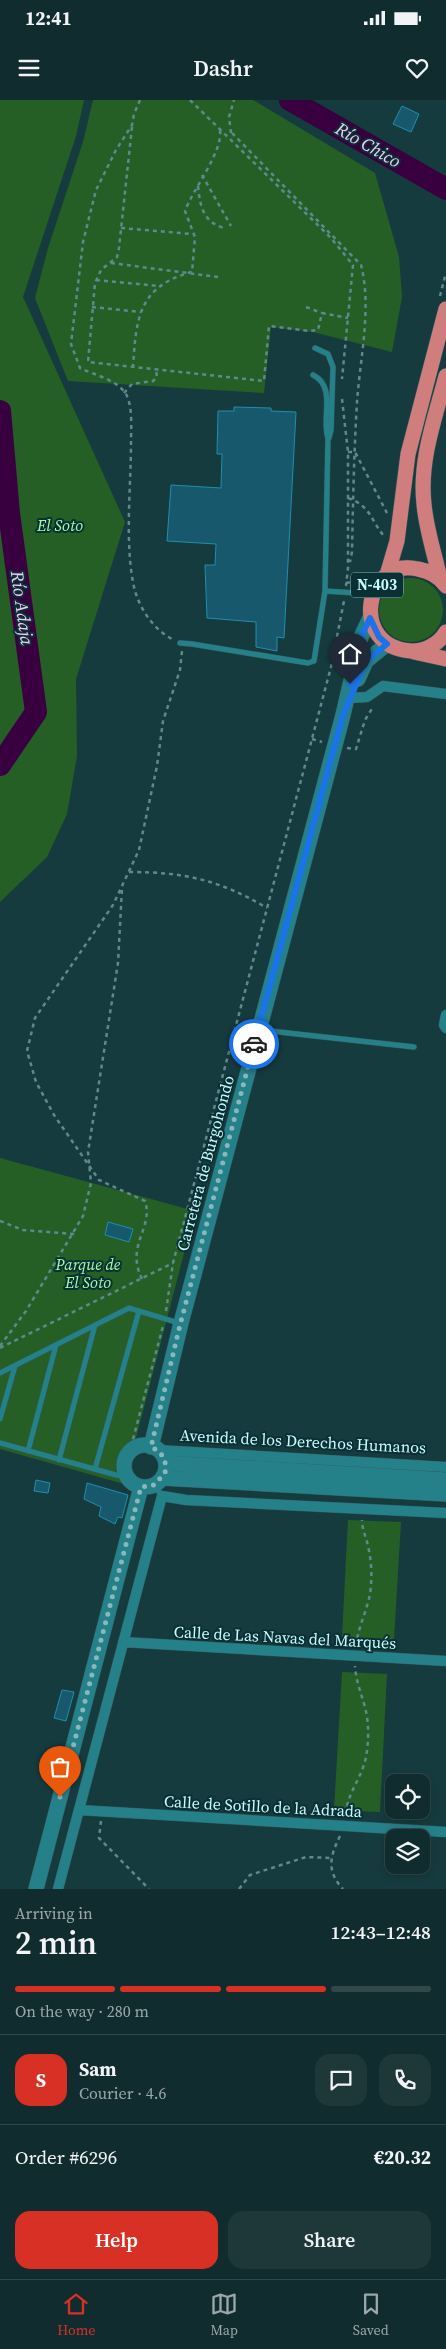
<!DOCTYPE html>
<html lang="en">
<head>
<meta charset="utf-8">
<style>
	:root { --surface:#102c2e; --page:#1e383a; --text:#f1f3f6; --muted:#9ca7aa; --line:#30484a; --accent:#d93025 }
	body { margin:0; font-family:"Source Serif 4",serif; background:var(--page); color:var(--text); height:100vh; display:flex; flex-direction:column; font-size:19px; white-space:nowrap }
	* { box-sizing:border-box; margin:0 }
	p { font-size:16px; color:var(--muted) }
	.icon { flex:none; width:28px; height:28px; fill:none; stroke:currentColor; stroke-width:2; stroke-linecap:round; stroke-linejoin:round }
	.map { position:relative; height:1789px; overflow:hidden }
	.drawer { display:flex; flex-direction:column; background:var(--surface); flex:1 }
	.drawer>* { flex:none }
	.fabs { position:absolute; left:385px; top:1674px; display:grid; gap:10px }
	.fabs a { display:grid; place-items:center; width:45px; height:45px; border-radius:10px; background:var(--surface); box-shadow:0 2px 8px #0003,0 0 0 1px var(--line); font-size:25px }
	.pin { position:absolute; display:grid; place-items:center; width:42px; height:42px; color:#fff; margin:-51px -21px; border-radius:50% 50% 50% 0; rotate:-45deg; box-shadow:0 0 5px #0007 }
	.pin .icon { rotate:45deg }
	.courier { position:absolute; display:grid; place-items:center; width:50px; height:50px; margin:-25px; border:4px solid #1a73e8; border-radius:50%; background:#fff; color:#222; box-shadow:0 1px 6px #0007 }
	.head em { font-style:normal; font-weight:600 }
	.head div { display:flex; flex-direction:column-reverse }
	.head { display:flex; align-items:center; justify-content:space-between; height:85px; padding:0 15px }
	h1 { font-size:32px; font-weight:600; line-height:38px }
	.bar { display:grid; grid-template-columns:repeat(4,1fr); gap:8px 5px; align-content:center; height:60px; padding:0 15px }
	.bar i { height:6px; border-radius:4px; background:var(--line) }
	.bar .active { background:var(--accent) }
	.bar p { grid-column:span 4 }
	.line { display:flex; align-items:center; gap:12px; padding:0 15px; border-top:1px solid var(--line) }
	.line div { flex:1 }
	.round { display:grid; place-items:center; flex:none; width:52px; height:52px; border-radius:15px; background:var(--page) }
	.action { display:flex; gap:10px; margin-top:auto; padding:10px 15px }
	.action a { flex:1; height:58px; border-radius:15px; background:var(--accent); color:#fff; font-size:20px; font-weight:600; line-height:58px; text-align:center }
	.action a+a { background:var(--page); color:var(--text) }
	.status { display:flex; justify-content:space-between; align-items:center; height:35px; padding:0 25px; background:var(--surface); direction:ltr }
	.status svg { height:14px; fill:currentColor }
	header { display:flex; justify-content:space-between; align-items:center; height:65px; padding:0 15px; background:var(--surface); font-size:22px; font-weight:600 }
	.tabs { display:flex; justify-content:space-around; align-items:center; height:70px; border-top:1px solid var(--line); background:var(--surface); font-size:14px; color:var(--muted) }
	.tabs a { display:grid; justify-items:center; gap:2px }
	.tabs .active { color:var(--accent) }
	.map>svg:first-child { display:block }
</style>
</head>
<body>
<div class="status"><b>12:41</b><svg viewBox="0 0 49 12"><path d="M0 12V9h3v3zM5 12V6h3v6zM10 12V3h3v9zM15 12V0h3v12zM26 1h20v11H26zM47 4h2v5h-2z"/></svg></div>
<header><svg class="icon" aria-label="menu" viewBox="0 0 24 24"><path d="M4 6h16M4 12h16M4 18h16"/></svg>Dashr<svg class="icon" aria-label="heart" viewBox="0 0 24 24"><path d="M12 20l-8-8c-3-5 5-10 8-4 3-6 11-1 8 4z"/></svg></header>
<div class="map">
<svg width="446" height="1789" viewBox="0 0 446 1789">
	<rect width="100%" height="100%" fill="#163b3e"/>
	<path fill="#265f26" d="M0,0H84L76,36L23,197L125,422L76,579L77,656L67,714L47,757L0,802Z
		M93,0H253L375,73L399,157L402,197L392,252L313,232L271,227L264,293L68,281L35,198L48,148L83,42Z
		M379 510a32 32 0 1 1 64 0a32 32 0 1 1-64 0Z
		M0,1058L195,1111L136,1338L123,1351L116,1372L123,1379L124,1384L0,1349Z
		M348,1420L401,1422L394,1540L342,1537Z
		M342,1572L387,1574L380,1712L334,1710Z"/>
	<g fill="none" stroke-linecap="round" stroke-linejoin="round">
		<path stroke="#38003f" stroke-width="22" d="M290,0L446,89
			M0,311L9,413L36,612L0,665"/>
	</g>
	<path fill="#18586d" stroke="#208eaf" d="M402,6L419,14L411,32L393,24Z
		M234,307L271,308V311L296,312L284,538L277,537V551L256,547V522L207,518L205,465H215L216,444L167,441L171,385L221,388L222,354H217L218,311H234Z
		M108,1122L133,1129L129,1142L105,1135Z
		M36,1380L50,1383L48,1393L34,1391Z
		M87,1383L128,1395L122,1418L118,1417L115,1424L99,1416L101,1407L84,1399Z
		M62,1590L74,1592L66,1621L54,1618Z"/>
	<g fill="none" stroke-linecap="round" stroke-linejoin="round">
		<g stroke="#345a5e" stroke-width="6">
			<path id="service" d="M315,248L328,254L333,267L331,330L329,338
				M325,491L372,494
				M180,543L192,544L308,563L314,561L325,491L328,338C321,318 337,287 313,275
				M261,930L414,947
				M0,1273L129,1208L179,1223
				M0,1319L15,1266
				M0,1343L116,1375L127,1376
				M28,1351L56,1245
				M59,1360L95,1225
				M95,1369L139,1211
				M154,1385L162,1396"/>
		</g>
		<g stroke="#345a5e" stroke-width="11">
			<path id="minor" d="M350,598L367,597L383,586L446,594
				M446,915L444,925L446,928
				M157,1350L446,1367
				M123,1542L446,1561
				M79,1710L446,1732
				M58,1789L162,1396L186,1400L446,1413"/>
		</g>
		<g stroke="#345a5e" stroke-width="16">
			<path id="secondary" d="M358,579L366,561L387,544
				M124 1366a21 21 0 1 1 42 0a21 21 0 1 1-42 0Z
				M151,1347L181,1223L343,615L361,537L370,518
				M166,1363L446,1380
				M162,1378L446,1394
				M36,1789L141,1387"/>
		</g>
		<g stroke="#345a5e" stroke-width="16">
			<path id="trunk" d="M387,475L397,441L408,354L446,209
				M440,479C435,455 426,429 424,404C419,361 435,318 446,276
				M446,486C439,476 429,471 418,469C365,456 348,547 411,551C424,552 439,544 446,532
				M414,552L446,559"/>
		</g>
		<path stroke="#5f898d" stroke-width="2.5" stroke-dasharray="4 4" stroke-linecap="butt" d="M140,0L134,14L132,25L116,50L96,90L83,142L71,244L80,268C95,275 117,280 126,294C133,307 131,329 131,343C131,388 124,448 135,491C141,511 155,531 174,540
			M190,0L331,138L353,165L342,279
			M132,27L119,148L117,157L101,170L95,183L88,262L264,281L269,226L310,231L318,230L322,213L348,218
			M231,33L229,17L234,0
			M232,33L361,165C372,207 360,259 357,302C354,352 353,402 352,452L350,462
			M202,75L231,126
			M198,86C200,106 203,122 224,128
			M121,128L192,134
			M111,163L218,177
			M96,180L159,186
			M440,196L446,173
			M92,207L141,212
			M306,207L322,213
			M133,268C136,219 138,186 192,172L195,137L185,111C193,89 223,52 220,30
			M124,293L132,284L153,281L157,277L156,270
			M342,299L348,352V468L346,486
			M348,352H355L387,413
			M348,398C371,406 371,421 384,436
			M346,483L365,479
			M312,639L322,642
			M347,648L356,649L365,620L373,607
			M129,772C184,772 220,780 267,808
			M0,1121L23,1130L74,1134
			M142,1179C125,1145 154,1128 145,1101L99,1080L54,1015L36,982L27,951L35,918L113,805L139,750L157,666L163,621L180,570L182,551
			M166,1211L173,1163L331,567L344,501
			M0,1246L26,1211L83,1116L91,1083L88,1052L118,863L122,788
			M0,1248L173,1163
			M120,1367L124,1350L132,1343L163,1226
			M356,1546C358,1525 370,1506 371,1485C372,1472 371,1459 368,1446C366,1436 362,1430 362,1420
			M346,1714C347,1693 362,1678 366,1657C369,1641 369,1622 365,1607C361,1593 356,1581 355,1566
			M101,1721L99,1738L149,1789
			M340,1736C330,1756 326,1771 343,1789
			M239,1789L250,1775L306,1757L331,1758"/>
		<use href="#service" stroke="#258189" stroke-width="5"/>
		<use href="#minor" stroke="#258189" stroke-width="10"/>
		<use href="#secondary" stroke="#258189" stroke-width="15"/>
		<use href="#trunk" stroke="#d07e7d" stroke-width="15"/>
	</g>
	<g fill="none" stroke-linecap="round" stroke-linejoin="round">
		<path stroke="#89b7bb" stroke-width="5" stroke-dasharray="0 9" d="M60,1697L141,1387L154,1385L165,1373C167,1361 163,1352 151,1347L179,1229L254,944"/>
		<path stroke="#1a73e8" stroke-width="6" d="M254,944L343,615L366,561L387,544L379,537L370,518L361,537L350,584"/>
	</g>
	<g text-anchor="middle" stroke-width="4" stroke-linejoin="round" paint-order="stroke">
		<rect fill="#0a3034" stroke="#8ebdc2" stroke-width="1" x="351" y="472.5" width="52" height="25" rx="4"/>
		<g font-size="15" font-weight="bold" fill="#c7faff">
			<text x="377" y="490">N-403</text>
		</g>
		<g font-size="16" font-style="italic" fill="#a4fba1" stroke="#0a3034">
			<text x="60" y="431">El Soto</text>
			<text x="88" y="1170">Parque de<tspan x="88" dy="18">El Soto</tspan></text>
		</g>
		<g font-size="16" fill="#c7faff" stroke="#0a3034">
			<text transform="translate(205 1063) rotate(-75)" y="6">Carretera de Burgohondo</text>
			<text transform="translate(303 1341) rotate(3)" y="6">Avenida de los Derechos Humanos</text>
			<text transform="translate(285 1537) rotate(3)" y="6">Calle de Las Navas del Marqués</text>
			<text transform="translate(263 1706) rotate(3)" y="6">Calle de Sotillo de la Adrada</text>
		</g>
		<g font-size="18" font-style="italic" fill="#f8c7fd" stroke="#0a3034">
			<text transform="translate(368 45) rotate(30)" y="6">Río Chico</text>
			<text transform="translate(22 508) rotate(82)" y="6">Río Adaja</text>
		</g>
	</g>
</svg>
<div class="fabs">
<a><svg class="icon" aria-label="locate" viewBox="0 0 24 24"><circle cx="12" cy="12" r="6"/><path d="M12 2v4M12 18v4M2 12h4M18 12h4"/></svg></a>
<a><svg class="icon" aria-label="layers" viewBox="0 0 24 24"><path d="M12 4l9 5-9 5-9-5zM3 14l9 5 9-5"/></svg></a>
</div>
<div class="pin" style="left:60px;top:1697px;background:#ea580c"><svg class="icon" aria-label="bag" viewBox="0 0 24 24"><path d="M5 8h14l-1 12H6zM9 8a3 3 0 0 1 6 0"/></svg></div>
<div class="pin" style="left:350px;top:584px;background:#1f2937"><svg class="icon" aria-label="home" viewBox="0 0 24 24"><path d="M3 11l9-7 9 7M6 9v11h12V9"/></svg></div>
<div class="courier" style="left:254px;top:944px"><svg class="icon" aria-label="car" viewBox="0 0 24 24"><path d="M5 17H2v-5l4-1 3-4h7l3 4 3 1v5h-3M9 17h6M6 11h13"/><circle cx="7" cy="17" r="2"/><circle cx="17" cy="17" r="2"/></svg></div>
</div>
<section class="drawer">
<div class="head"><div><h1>2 min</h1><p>Arriving in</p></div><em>12:43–12:48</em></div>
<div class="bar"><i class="active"></i><i class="active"></i><i class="active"></i><i></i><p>On the way · 280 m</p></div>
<div class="line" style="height:90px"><b class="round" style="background:var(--accent);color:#fff">S</b><div><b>Sam</b><p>Courier · 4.6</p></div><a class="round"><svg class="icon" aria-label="chat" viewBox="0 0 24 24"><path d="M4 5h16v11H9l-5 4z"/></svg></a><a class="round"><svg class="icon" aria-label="phone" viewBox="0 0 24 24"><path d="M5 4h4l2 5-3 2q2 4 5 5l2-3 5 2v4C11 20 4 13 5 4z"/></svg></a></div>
<div class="line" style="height:65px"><div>Order #6296</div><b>€20.32</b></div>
<div class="action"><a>Help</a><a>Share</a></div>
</section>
<nav class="tabs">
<a class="active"><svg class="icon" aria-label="home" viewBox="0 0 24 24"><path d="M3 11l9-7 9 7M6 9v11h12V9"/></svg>Home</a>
<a><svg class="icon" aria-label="map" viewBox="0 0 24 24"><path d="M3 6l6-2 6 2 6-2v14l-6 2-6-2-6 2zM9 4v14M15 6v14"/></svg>Map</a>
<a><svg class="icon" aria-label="saved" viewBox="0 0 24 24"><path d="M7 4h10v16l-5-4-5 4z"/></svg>Saved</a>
</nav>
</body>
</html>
